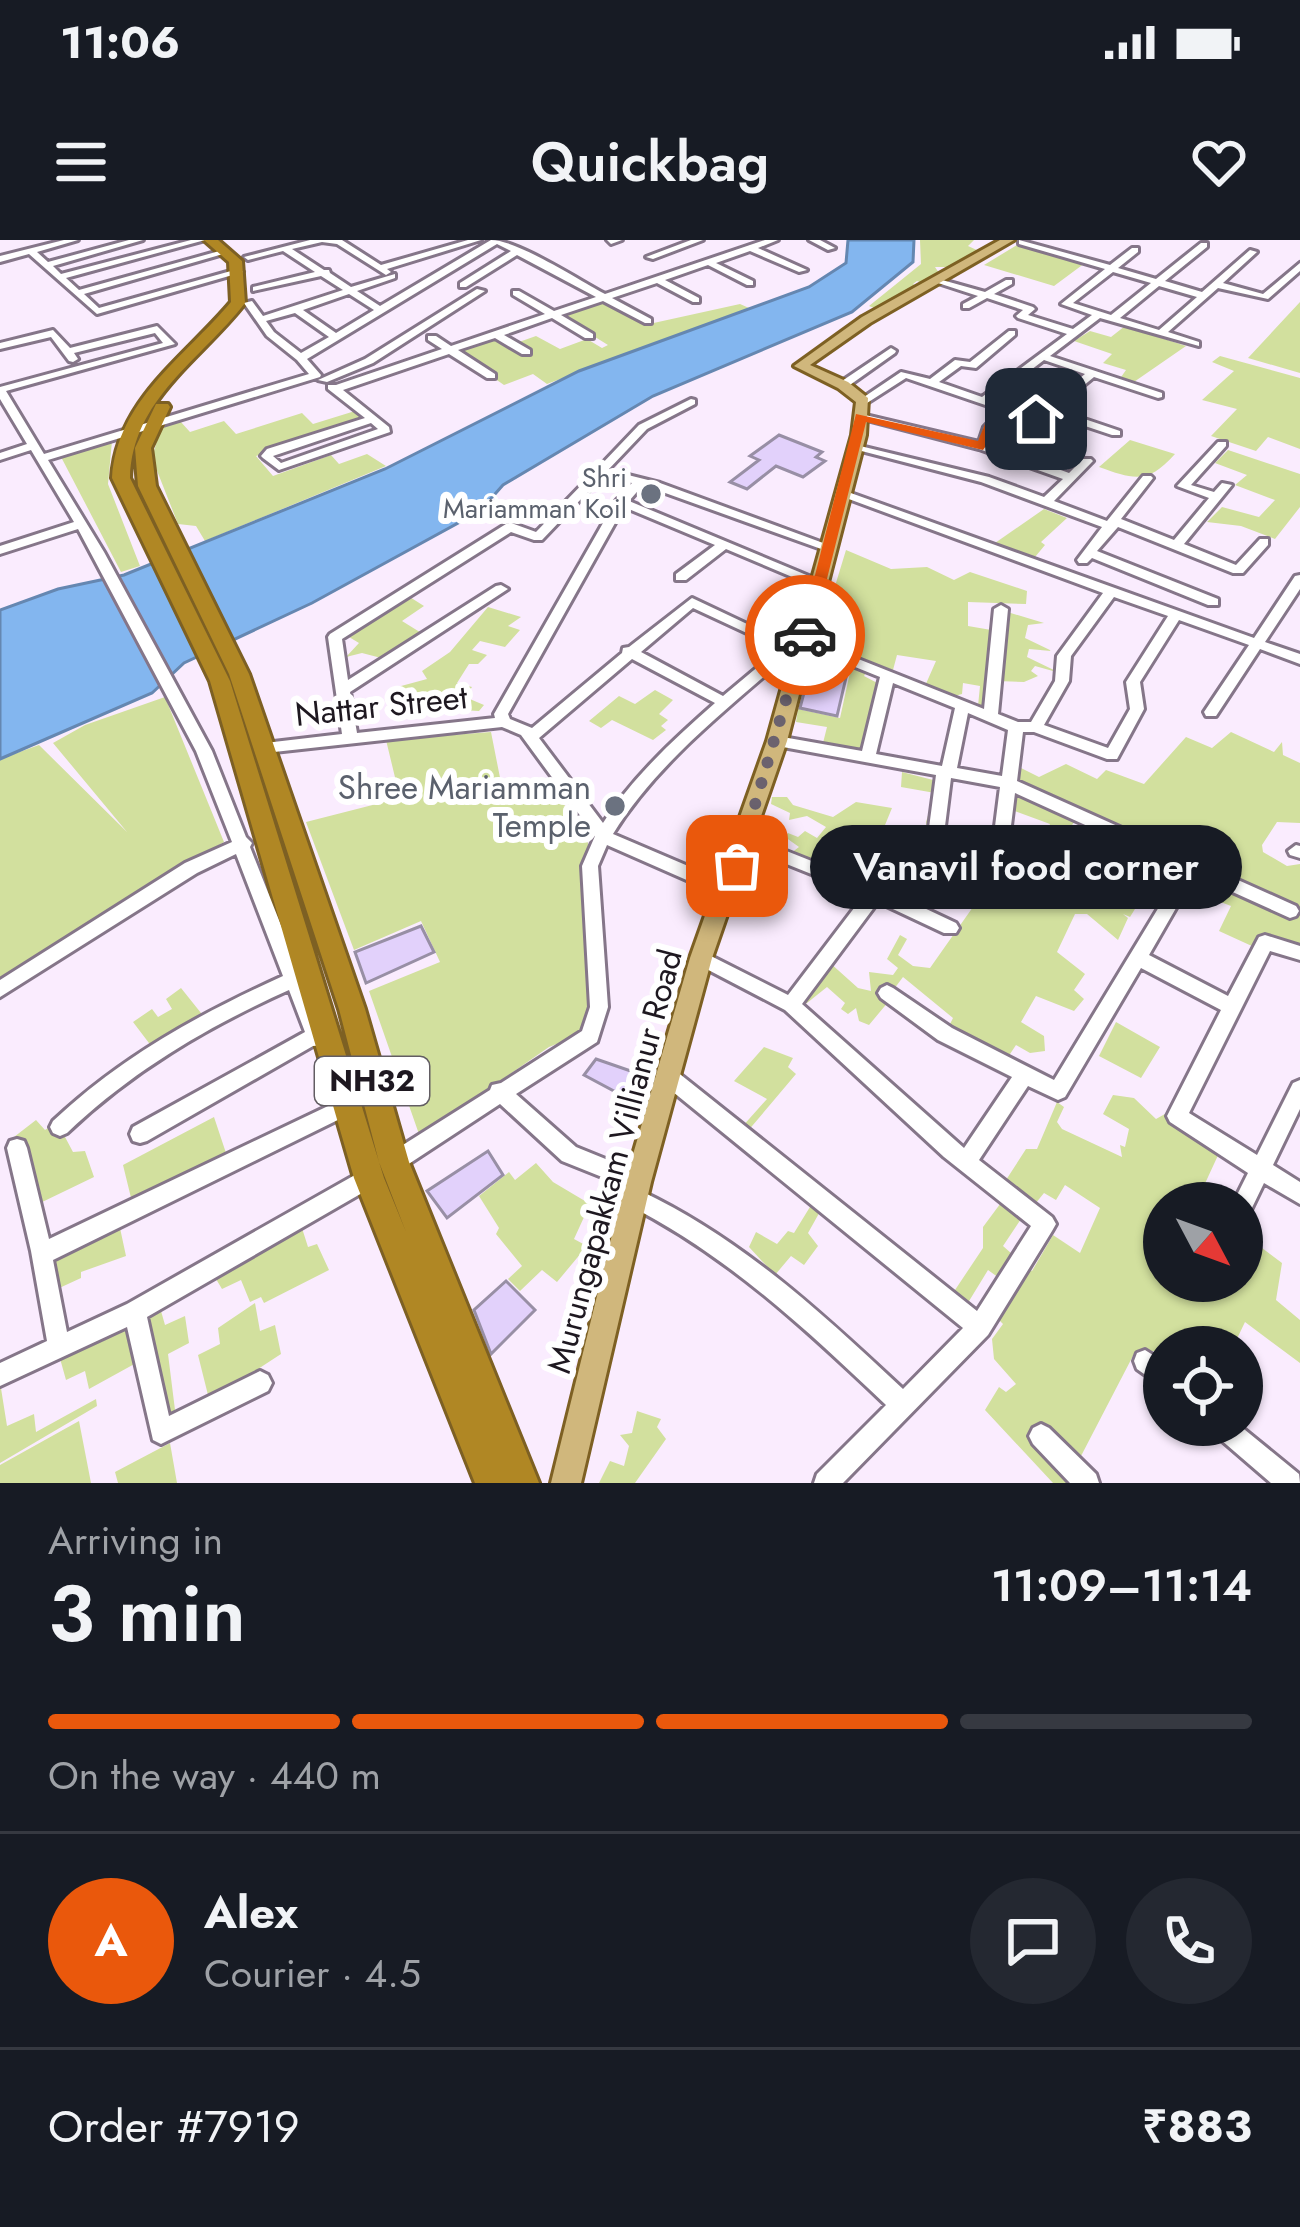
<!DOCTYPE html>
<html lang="en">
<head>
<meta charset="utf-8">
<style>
	:root { --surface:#171b24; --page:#242831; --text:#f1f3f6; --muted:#9ea1a6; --line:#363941; --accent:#ea580c }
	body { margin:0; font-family:Jost,sans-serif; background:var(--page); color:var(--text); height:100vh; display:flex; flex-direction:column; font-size:45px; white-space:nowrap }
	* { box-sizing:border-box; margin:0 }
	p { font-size:39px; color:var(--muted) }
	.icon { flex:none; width:66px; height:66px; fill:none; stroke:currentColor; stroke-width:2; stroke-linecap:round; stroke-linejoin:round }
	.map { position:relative; height:1243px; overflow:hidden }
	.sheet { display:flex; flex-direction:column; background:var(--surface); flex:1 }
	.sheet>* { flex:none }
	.needle { width:78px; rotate:131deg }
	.controls { position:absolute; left:1143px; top:942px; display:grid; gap:24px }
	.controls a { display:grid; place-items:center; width:120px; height:120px; border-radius:50%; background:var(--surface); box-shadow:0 3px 9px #0004; font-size:60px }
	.pin { position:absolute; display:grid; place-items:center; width:102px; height:102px; color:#fff; margin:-51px; border-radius:24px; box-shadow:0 6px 18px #0006 }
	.courier { position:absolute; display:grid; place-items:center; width:120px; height:120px; margin:-60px; border:9px solid #ea580c; border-radius:50%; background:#fff; color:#222; box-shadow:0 3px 15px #0007 }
	.bubble { position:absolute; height:84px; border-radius:42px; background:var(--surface); box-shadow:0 3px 9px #0004; font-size:39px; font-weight:600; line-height:84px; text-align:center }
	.overview em { font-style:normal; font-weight:600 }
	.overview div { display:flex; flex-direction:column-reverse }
	.overview { display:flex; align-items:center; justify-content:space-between; height:204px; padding:0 48px }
	h1 { font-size:78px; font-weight:600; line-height:90px }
	.bar { display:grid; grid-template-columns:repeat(4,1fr); gap:18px 12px; align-content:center; height:144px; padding:0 48px }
	.bar i { height:15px; border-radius:9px; background:var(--line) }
	.bar .on { background:var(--accent) }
	.bar p { grid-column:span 4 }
	.line { display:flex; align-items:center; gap:30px; padding:0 48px; border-top:3px solid var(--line) }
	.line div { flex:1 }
	.round { display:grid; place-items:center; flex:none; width:126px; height:126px; border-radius:63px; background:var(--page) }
	.status { display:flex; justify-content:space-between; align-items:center; height:84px; padding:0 60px; background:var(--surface); direction:ltr }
	.status svg { height:33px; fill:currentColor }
	header { display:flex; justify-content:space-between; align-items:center; height:156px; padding:0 48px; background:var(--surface); font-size:54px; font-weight:600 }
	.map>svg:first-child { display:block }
</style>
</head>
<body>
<div class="status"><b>11:06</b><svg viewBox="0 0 49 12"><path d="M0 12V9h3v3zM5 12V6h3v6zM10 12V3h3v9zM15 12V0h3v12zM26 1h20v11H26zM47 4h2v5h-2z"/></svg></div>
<header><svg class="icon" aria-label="menu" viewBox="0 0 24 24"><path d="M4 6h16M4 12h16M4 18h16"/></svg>Quickbag<svg class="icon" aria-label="heart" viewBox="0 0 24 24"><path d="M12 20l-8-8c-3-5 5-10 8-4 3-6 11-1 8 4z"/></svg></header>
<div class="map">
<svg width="1300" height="1243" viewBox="0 0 1300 1243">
	<rect width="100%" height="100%" fill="#faecfe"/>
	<path fill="#d2e09e" d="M920,0H974L968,6L979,11L954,27H935L941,36L925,44L917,41L913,44L918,47L877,69L869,66L921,24Z
		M1017,5L1085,23L1054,46L984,25Z
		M608,61L649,84L740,64L749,68L547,144L533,134L504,145L455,111L494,99L524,115L533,111L519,102L536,96L560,109L587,99L602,108L608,105L561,76Z
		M1300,62V133L1248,118Z
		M1125,86L1186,106L1131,144L1119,140L1126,130L1103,123L1112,114L1074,101L1090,91L1111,97Z
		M1220,116L1300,138V209L1268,197L1256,211L1211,196L1237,169L1202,160L1234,131L1212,122Z
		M355,171L367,180L256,216L273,236L331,215L339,224L367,214L386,226L205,301L196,286L178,284L152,218L161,187L180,181L190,192L224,181L236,194L302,173L313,184Z
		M1130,200L1175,214C1148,244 1135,240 1099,227Z
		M112,201L108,244L140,326L121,332L60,215Z
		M1228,210L1300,234V267L1275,299L1241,286L1207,282L1222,267L1259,277L1275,260L1235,245L1247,235L1215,223Z
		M1044,269L1067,278L1041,302L1045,305L1035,317L995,303Z
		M846,310L891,329L927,327L954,340L970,332L1027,351L1026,364L968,362V386L997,391L990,470L978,466L980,446L963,443L962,454L951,457L925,446L936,421L897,415L893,430L818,402Z
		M405,354L424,366L402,381L423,394L385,419L362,413L346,417L359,403L344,394Z
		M488,367L521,377L508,386L520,390L505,407L480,401L472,410L487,415L478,424H469L457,443L472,447L465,457L484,465L479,471L460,470L457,463L395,465L390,449L427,439L422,431L450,412Z
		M1004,371L1044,383L1028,385L1025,398L1052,411L1029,409L1027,417L1060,433L1035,426L1031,431L1038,436L1024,442L997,441Z
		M851,428L867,431L864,436L883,446L866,516L822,507L827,487L796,482L798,469L840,478Z
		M655,450L673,460L659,474L668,480L661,486L666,490L653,500L612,480L601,488L589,481L619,456L635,464Z
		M165,457L224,602L0,738V519L39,505L127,592L53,503L85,485Z
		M491,492L505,563L552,545L588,603L590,775L579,795L549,807L420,897L369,751L440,722L421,681L354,710L306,582L400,558L386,500Z
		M1231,492L1274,512L1282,502L1283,515L1300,523V583L1277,582L1262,605L1263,612L1287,626L1300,624V712L1254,707L1219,691L1231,666L1184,648L1195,628L1014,543L1019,527L1039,537L1066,524L1097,539L1106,530L1144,544L1186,497L1212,508Z
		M902,532L937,541L931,616L912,611L901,633L914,643L903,660L787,616L799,607L785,597L788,593L798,597L805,591L817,598L826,587L807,576L789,580L790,573L771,564L772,557H787L793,565L833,577L856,562L892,568L885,585L889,594L929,600L926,582L935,553L901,547Z
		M1014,549L1079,576L1038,629L1100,663L1139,608L1186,629L1179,647L1156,635L1130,677L1123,674L1128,678L1118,700L1087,674H1075L1057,712L1085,734L1074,750L1084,759L1074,771L1036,756L1021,782L1044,796L1045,811L1030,813L1016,805L1004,823L946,792L953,778L903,737L885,761H889L869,785L859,781L856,768L848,774L841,769L845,763L827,747L802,767L794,765L829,722L858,748L871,751L869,732L893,735L898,728L887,719L900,695L907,699L898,715L913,726L930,728L980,657L942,647L951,625L936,616L942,594L992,606L994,613L1004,615L1011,586L1045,596L1050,584L1009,569Z
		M181,748L205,778L152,807L133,782L152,769L158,777L172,769L166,759Z
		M1116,782L1160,807L1141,838L1099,816Z
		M764,807L793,818L788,827L796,834L747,892L741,888L767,859L734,841Z
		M1113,855L1134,858L1156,879L1172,870L1220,911L1196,963H1164V1041H1242V993L1282,1023L1276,1060L1300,1080V1123L1245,1082L1233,1107L1135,1112L1067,1243H1053L985,1170L999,1147L1006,1152L1016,1144L994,1119L992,1099L1003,1084L995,1076L1021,1023L1032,1031L1053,995L1080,1013L1100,968L1065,945L1056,960L1044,953L1031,969L1011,955L1006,940L1026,909H1037L1057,862L1064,867L1057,882L1062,889L1122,917L1120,905L1125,907L1129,889L1103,874Z
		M214,877L228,919L133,966L123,925Z
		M36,880L45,890L57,882L73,912L85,911L94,937L36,965L26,914L14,897Z
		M536,923L553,942L590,964L574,999L587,1006L557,1042L542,1030L520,1051L508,1039L522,1026L496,994L499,988L479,956L509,932L515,940Z
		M1006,956L1025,973L1003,1006L1020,1021L1006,1043L988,1030L966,1066L953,1053L983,1008V987Z
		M813,962L822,968L808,993L818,1006L804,1025L791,1016L775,1035L749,1007L756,992L777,1004L788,991L794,993Z
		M301,985L308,1007L317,1004L329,1030L264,1063L261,1057L250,1062L241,1040L222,1049L213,1034Z
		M120,988L126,1016L81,1032V1038L55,1050L49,1024Z
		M255,1063L260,1091L275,1085L281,1114L258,1129L260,1136L209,1159L198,1115L220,1104L218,1088Z
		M159,1064L165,1085L185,1076L189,1103L168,1114L176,1178L164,1184L142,1072Z
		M130,1081L138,1122L89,1149L85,1131L66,1140L59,1115Z
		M0,1142L7,1186L34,1174L36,1192L96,1159L97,1166L0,1223Z
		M637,1171L661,1179L657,1187L666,1199L635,1243H599L610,1221L624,1226L629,1206L620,1195L632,1193Z
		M79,1181L91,1243H0V1225Z
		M170,1203L177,1243H118L115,1232Z"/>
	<path fill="#83b6ef" stroke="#6587b1" stroke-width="3" d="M848,0H914L913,22L852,72L653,156L503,245L480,271L312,363L184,423L152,453L0,519V370L58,349L124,335L385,229L579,131L809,47L846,23Z"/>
	<path fill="#e2d1fb" stroke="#988fa5" stroke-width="3" d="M779,195L822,212L816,217L825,221L803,237L776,226L747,249L730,242L759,220L750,216Z
		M813,418L848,429L837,476L800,468Z
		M421,686L434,712L366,743L355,712Z
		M596,819L651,838L642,866L584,835Z
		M488,911L503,935L447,978L427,951Z
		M506,1041L535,1070L491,1114L474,1070Z"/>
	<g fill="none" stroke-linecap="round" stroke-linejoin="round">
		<g stroke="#857689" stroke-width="6">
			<path id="minor" d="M64,0H78L37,12L48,22L129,0H143L53,26L61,34L191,0H205L66,38L79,50L223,10L230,12L84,54L99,68L238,29L243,32L97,74L29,14L0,22V16Z
				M310,0H342L381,25L468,0H481L387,29L391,32L386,35L337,4L322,2L292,9L324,30H329L330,33L351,47L395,34V38L357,51L380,66L491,0C517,0 577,39 605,54L765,0H778L758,8L807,30L799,32L750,11L716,23L753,41V45H747L708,25L665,40L699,58V62H693L657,43L612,58L651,79V83H645L603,61L561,75L593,94V98H585L552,78L504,95L530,110V114H522L495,98L458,110L495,134V138H487L449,114L343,150L389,187L390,192L279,230L263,218L261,216L267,209L365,178L328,149V145H336L442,109L428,100V96H436L451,106L545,74L513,55V51H519L554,71L596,57L517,15L466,47H460V43L511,11L497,4L307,119L321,135L320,137L48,220L104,312L212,511L246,597L252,603L250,607L326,799L324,805L313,806L147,901L140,903L133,901L130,894L133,887L305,792L289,750C207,787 132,831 67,893L60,896L53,893L50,887L53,881C121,817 199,774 283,736L236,614L197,633L0,757V740L185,623L232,602L196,511L78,289L0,314V306L74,282L31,210L0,220V213L27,204L0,159V147L163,103L155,93L74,113L78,119L73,122L69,121L51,97L0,109V103L53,90L70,108L157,86L175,104L6,151L44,214L309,134L297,120L267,96L244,63L252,61L263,76L343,50L321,36L253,51V47L315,32L283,11L248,20L244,17ZM349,54L374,70L336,93L303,70ZM295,73L329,97L301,113L274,92L266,81ZM371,183L378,189L281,223L273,216Z
				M607,0H622L611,4Z
				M691,0H703L653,19L646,17Z
				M809,0H820L835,8L828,10Z
				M1019,0L1110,25L1132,8H1138V12L1118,28L1156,39L1201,3H1207V7L1165,41L1202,52L1250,10L1257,12L1223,43L1263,54L1300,23V31L1268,59L1218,48L1168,92L1199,102V106L1100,78L1050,116L1162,153V157L1158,158L1094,137L1055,169L1120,191V195H1112L1049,174L1036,182L1009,173L995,188L989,204L1069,233L1083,219H1091L1093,221L1054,261L1107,281L1143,236H1151L1153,238L1121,279L1174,300L1209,258L1177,246L1218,202H1226V206L1191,245L1214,252L1222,243L1232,245L1184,304L1236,325L1260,299H1268V305L1243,333H1233L1118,287L1097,311L1218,359V365H1208L1092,318L1087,323H1079L1077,320L1102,287L981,242L850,208L856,205L989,237L1044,257L1063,239L979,209L856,177L861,174L979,202L984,187L1000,170L906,138L867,163L858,161L901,132L930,139L955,120L970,122L1009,91H1015V95L976,128L961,126L939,142L982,157L1067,94L1018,78L1016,76L1023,70L987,58L969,68H963V64L978,56L935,42V38L985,52L1006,40H1012V44L994,54L1033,67L1035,69L1028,75L1073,89L1092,75L1061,64L1105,29L1019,4ZM1113,32L1151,43L1111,75L1073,63ZM1159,46L1197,57L1159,90L1120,78ZM1044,120L1085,134L1034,175L992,160Z
				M477,49L485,51L373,123L327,142L318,140L365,119Z
				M891,108L896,111L895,113L847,147H839V143Z
				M691,159L695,160V164L647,189L608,230L660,243L834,307L832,310H824L643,245L629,261L828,344L826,347H816L726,309L686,340H676V334L715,305L624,267L508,474L510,479L532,488L622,413L623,408L629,407L692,358L806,412L799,416L794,415L693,368L641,412L723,456L760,425C771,423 791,427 798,434L791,439L768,433C712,481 652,531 613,594L735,646L737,651L735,656H723L607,605L598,626L608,767L597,802L516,854L576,907L645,935L648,942L645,949L641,951C742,999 822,1073 903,1149L963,1088L662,843L659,837L662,831L669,828L676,831L977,1071L1031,986L944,917L785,770L695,723L692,718L695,713L701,711L788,755L864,655L739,605L737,601L745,595L751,597L872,645L896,608H908L910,612L886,650L956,683L959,688L956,693H944L878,662L802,764L964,908L1012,837L938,800L881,758L878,753L881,748L887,745L893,748L952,788L1054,840L1182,629L1015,553L1008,610L1006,614H994L992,610L1000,547L951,538L941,618L939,622H927L925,618L936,535L772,505L770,501L777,496L862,511L880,437L798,404L796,401L803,397L984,469L994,369L1001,365L1008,369L998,474L1018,482H1031L1055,441L1057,416L1103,353L838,255L848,252L1254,398L1295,336L1300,335V349L1265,402L1300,414V424L1260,409L1216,476H1206L1204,472L1249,405L1179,380L1140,442L1144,469L1117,519H1107L1034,492H1023L1017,541L1296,666L1299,671L1296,676L1290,678L1195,635L1149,715L1228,756L1259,697L1265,695L1300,706V720L1270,711L1189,873L1257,915L1293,843L1300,840V869L1273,925L1300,942V964L1264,943L1249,974L1242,977V963H1233L1248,933L1170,882L1167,876L1170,870L1221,770L1141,728L1065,857L1058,860L1028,846L979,920L1052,977L1056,984L1052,991L988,1095L843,1243H814L817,1234L886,1165C806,1089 727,1015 628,965L625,958L628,951L632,949L562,921L500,864L401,929L394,932L387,929L384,922L387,915L490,850L492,845L501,843L582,791L590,767L582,626L595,596L521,495L502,487L265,513L257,508L265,503L342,494L328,397L330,394L506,284H514L536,292L593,233V229L598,228L639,185ZM603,236L632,243L615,262L494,474L495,478L357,493L350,452L508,349L501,345L496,346L348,440L342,399L511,292L534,300H542ZM1114,357L1168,376L1126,442L1130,469L1108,508L1044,485L1069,441L1071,416ZM632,419L715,463C674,499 633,537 603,583L539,498ZM893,443L955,468L942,526L876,514ZM968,473L1008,490L1002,536L957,528Z
				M1296,605L1300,606V618L1290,615L1288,611Z
				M347,857L354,860L357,866L354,872L53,1020L67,1092L127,1064L362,931L369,928L376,931L379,938L376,945L147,1077L169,1176L260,1131L268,1135L272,1143L268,1151L169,1200L161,1204L153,1200L127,1087L0,1146V1123L47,1101L31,1011L7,908L10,901L17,899L24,901L27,908L49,999Z
				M1145,1110L1164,1122V1148L1137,1129L1134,1121L1137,1113Z
				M1041,1184L1049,1188L1096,1234L1099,1243H1070L1033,1204L1029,1196L1033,1188Z
				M1209,1185H1239L1299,1234L1300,1243H1271L1213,1193Z"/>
		</g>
		<g stroke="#7d6023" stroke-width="6">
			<path id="major" d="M1000,0H1014L870,83L810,125L848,142L868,158L866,195L787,501L712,718L651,942L581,1243H551L625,942L690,718L767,501L852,195L856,162L838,148L794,126L862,77Z"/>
		</g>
		<g stroke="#7d6023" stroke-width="6">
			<path id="highway" d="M204,0H218L242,21L245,63C201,120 132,159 130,238L230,441L384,938L406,992L379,922L339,769L229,434L138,246L135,208L156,164H168L170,167L151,208L156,246L249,434L365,769L409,922L539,1243H475L354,938L210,441L112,238C117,160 184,118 231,62L229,22Z"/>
		</g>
		<use href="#minor" fill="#fff" fill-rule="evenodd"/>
		<use href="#major" fill="#d0b77c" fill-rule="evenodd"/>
		<use href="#highway" fill="#b08724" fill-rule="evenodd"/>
	</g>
	<path fill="#ea580c" d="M1007,165L1042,179L1036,183L1009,174L983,210L866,182L813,395L799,398L856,174L978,201L985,184Z"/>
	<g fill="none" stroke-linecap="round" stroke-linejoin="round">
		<path stroke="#6b626e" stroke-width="12" stroke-dasharray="0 21.6" d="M737,626L805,395"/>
	</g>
	<g fill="#6b7280" stroke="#fff" stroke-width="4.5">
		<circle cx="651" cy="254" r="12"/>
		<circle cx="615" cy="566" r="12"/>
	</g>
	<g text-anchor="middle" stroke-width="12" stroke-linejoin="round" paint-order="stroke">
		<g font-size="27" fill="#5b616d" stroke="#fff" text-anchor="end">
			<text x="627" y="247">Shri<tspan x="627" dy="31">Mariamman Koil</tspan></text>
		</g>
		<rect fill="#fff" stroke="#625d63" stroke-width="3" x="315" y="817" width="114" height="48" rx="9"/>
		<g font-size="30" font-weight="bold" fill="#1e1820">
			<text x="372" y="851">NH32</text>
		</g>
		<g font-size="33" fill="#1e1820" stroke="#fff">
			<text transform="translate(381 465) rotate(-6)" y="12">Nattar Street</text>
			<text transform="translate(614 921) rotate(-75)" y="12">Murungapakkam Villianur Road</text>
		</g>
		<g font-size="33" fill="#5b616d" stroke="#fff" text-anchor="end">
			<text x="591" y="559">Shree Mariamman<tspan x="591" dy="38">Temple</tspan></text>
		</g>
	</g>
</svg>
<div class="controls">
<a><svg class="needle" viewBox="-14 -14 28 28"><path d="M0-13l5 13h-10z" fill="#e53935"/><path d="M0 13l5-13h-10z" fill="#9ea1a6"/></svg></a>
<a><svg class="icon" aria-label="locate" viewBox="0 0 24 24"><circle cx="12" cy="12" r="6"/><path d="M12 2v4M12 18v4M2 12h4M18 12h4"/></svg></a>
</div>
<div class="pin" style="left:737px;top:626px;background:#ea580c"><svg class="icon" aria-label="bag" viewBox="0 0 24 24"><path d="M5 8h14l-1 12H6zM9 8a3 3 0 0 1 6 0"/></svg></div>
<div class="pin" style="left:1036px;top:179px;background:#1f2937"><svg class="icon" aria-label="home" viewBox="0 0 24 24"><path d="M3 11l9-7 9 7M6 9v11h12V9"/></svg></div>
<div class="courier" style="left:805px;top:395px"><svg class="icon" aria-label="car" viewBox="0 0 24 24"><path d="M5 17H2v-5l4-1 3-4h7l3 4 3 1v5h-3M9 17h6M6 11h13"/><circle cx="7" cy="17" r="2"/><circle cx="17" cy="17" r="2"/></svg></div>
<div class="bubble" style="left:810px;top:585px;width:432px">Vanavil food corner</div>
</div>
<section class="sheet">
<div class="overview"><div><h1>3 min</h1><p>Arriving in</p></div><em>11:09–11:14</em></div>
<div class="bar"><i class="on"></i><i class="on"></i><i class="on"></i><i></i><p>On the way · 440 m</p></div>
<div class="line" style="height:216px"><b class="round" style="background:var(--accent);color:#fff">A</b><div><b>Alex</b><p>Courier · 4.5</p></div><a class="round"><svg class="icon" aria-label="chat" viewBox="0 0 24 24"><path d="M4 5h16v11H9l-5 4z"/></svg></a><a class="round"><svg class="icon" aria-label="phone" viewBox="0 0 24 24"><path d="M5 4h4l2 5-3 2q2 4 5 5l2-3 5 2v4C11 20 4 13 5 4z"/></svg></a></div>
<div class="line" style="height:156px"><div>Order #7919</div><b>₹883</b></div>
</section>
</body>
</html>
